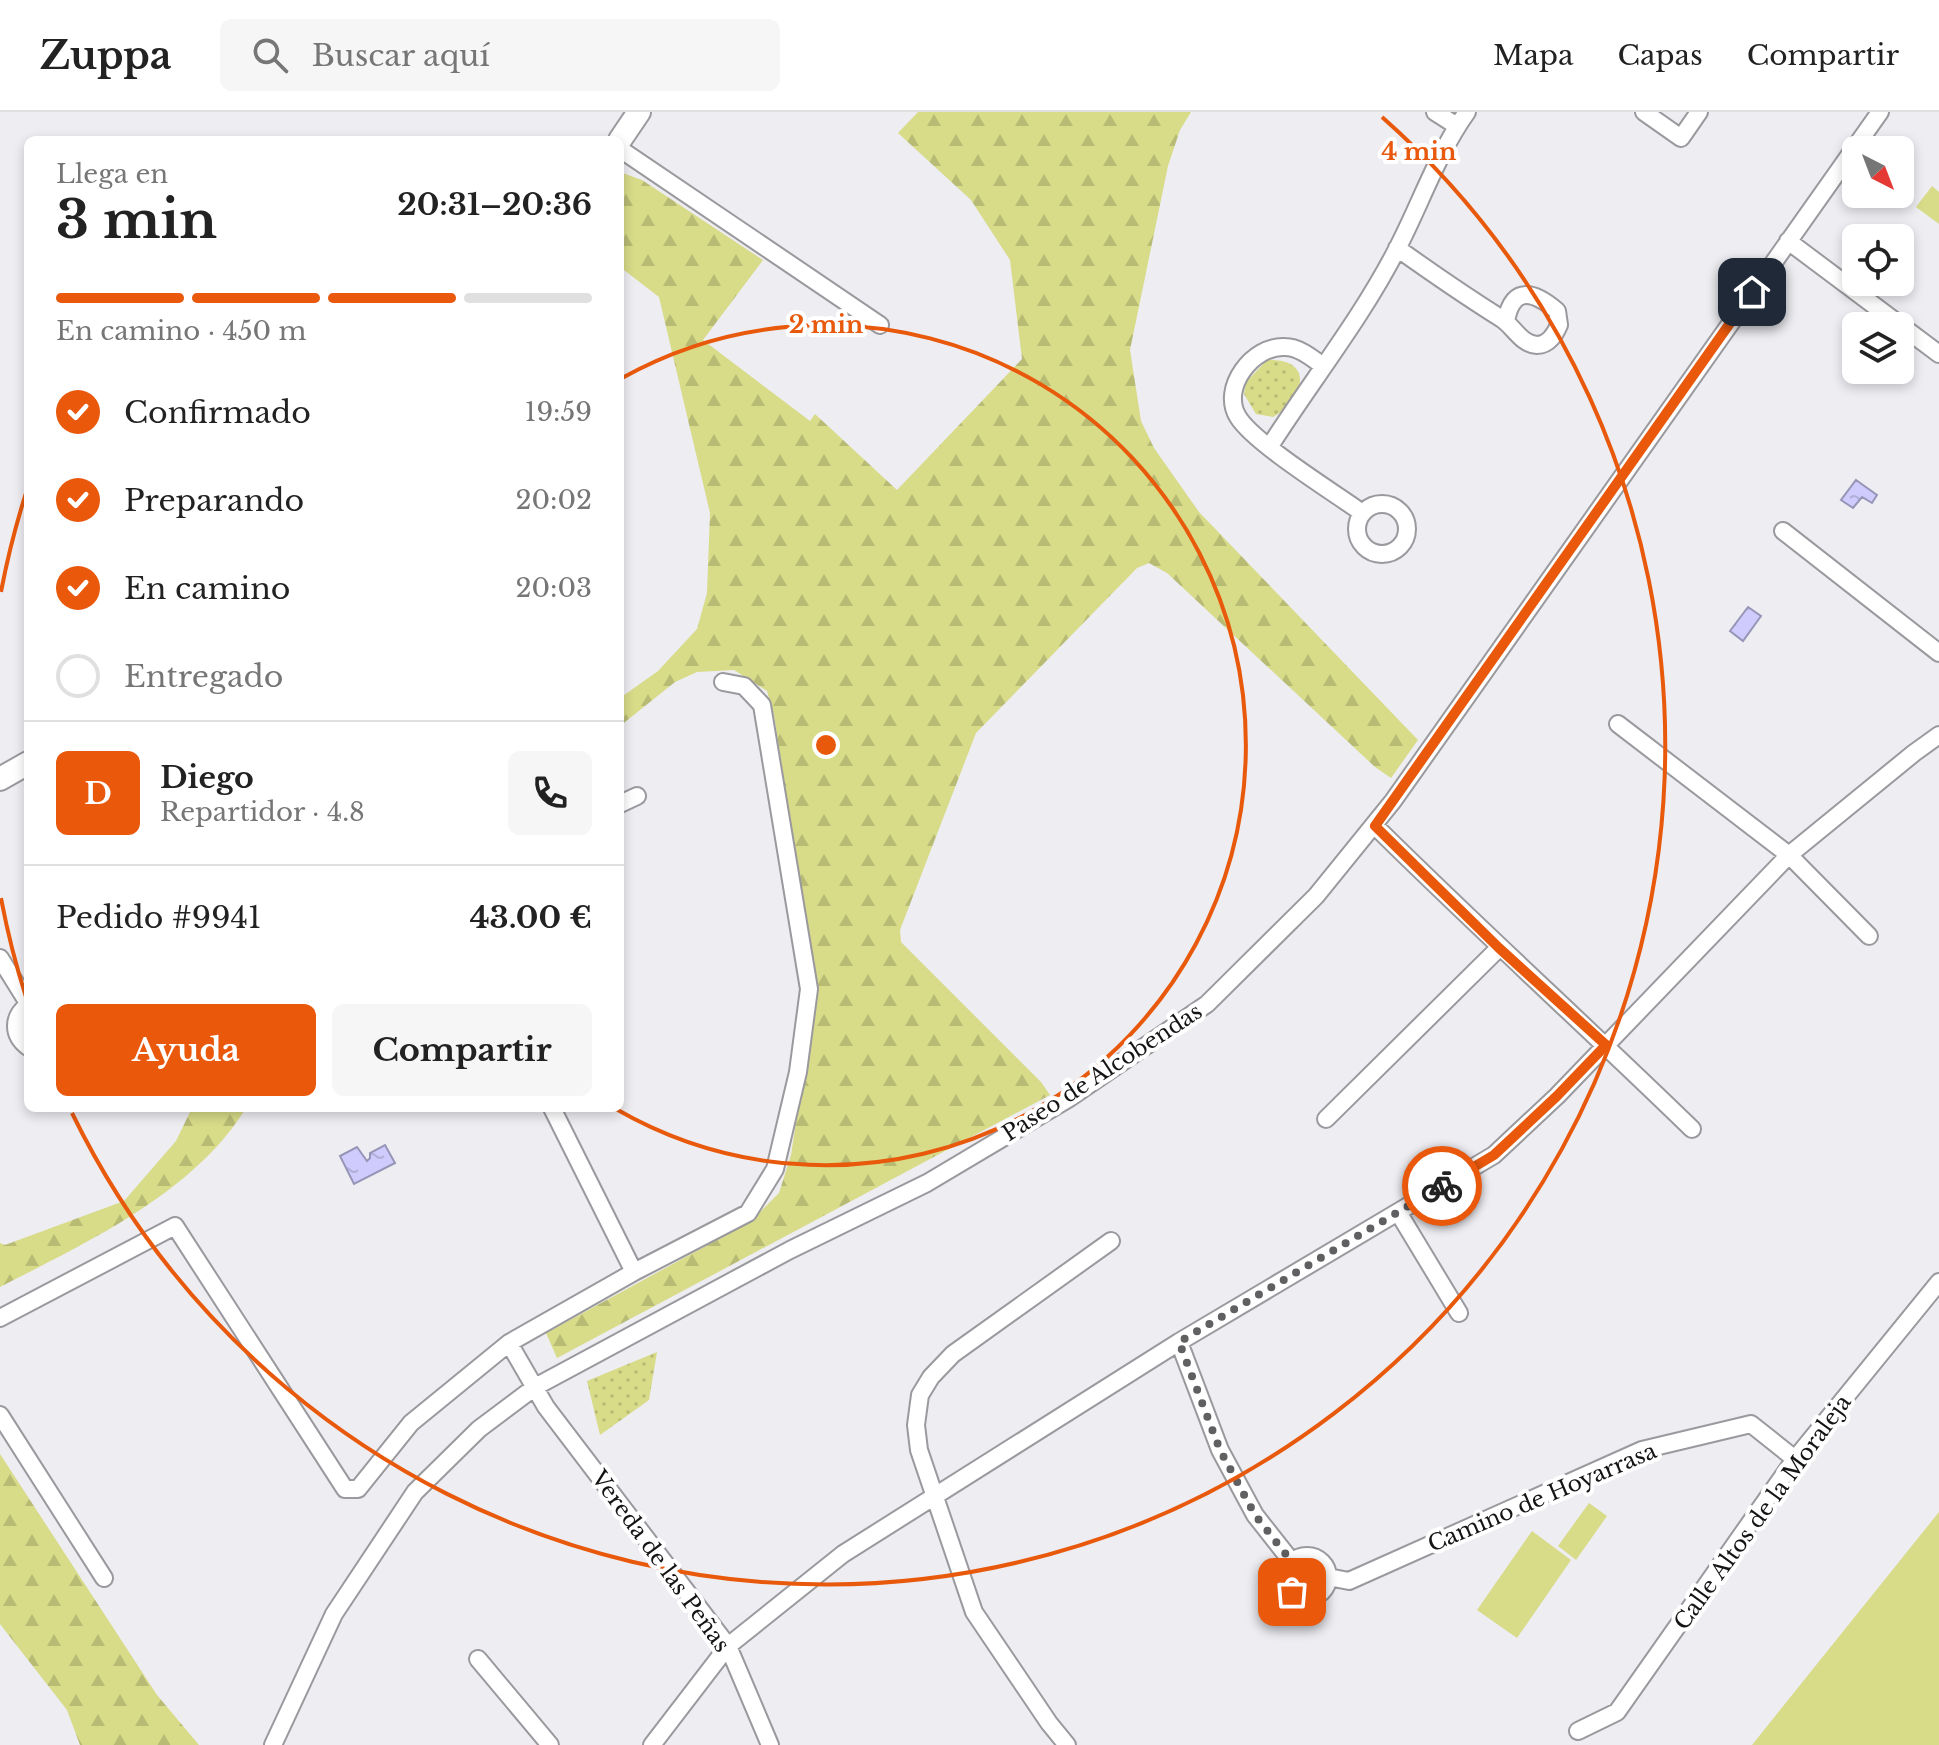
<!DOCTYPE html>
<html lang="es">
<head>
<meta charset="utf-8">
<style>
	:root { --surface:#fff; --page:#f6f6f6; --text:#222; --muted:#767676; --line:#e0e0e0; --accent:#ea580c }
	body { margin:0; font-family:"Libre Baskerville",serif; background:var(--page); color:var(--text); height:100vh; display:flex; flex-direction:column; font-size:30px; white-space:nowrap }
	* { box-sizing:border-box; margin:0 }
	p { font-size:26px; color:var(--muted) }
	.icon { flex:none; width:44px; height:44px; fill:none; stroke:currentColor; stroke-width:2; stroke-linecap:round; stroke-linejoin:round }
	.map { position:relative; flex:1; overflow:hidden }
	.side { position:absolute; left:24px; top:24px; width:600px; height:976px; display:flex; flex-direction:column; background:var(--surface); border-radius:12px; box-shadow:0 4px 12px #0003 }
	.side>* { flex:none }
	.needle { width:52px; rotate:138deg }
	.fabs { position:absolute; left:1842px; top:24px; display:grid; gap:16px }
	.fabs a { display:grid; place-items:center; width:72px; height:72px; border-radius:12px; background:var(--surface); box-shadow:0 4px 12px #0003; font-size:40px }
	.pin { position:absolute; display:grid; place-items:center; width:68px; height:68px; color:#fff; margin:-34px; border-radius:16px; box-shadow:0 4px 12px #0006 }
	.courier { position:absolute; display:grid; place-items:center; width:80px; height:80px; margin:-40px; border:6px solid #ea580c; border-radius:50%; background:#fff; color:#222; box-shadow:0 2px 10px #0007 }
	.head em { font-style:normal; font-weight:700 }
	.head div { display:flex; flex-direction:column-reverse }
	.head { display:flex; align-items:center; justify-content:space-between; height:136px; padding:0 32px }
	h1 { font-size:52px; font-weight:700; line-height:60px }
	.bar { display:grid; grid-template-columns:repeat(4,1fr); gap:12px 8px; align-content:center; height:96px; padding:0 32px }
	.bar i { height:10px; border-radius:6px; background:var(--line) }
	.bar .current { background:var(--accent) }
	.bar p { grid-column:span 4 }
	.line { display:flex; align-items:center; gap:20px; padding:0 32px; border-top:2px solid var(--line) }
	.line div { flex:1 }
	.round { display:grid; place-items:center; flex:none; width:84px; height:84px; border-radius:12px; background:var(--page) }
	ol { padding:0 32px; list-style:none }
	li { display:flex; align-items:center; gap:24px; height:88px }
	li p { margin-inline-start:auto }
	li .icon { padding:8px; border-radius:50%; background:var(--accent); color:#fff; stroke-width:4 }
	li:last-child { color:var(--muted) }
	li i { width:44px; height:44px; border:4px solid var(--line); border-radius:50% }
	.button { display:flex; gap:16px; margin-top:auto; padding:16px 32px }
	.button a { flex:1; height:92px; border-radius:12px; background:var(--accent); color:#fff; font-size:32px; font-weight:700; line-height:92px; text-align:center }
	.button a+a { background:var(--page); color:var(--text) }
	header { display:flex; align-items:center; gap:48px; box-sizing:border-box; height:112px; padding:0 40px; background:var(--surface); border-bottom:2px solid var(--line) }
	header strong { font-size:38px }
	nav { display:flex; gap:44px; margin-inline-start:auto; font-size:28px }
	.search { width:560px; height:72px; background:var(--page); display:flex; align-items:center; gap:20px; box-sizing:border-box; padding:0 28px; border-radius:12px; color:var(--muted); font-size:30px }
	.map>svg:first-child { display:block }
</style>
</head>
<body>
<header>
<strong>Zuppa</strong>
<div class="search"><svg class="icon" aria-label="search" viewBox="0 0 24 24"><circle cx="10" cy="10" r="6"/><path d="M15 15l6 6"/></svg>Buscar aquí</div>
<nav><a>Mapa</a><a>Capas</a><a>Compartir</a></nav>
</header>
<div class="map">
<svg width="1939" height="1633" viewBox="0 0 1939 1633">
	<defs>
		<pattern id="forest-firs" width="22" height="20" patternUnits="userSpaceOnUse" patternTransform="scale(2)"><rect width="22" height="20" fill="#d8db88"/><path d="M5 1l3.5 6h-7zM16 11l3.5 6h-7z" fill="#b8bb74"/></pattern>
		<pattern id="park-dots" width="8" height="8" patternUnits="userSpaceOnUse" patternTransform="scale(2)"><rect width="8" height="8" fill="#d8db88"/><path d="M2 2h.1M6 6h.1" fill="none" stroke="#b8bb74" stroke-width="1.8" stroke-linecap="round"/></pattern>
		<pattern id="water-ripples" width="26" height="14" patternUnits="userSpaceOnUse" patternTransform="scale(2)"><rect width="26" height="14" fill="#cfccfd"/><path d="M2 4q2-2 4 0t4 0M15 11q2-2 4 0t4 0" fill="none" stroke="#b1aed8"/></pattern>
	</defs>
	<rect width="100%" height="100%" fill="#ededf2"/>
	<path fill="#d8db88" d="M1932,74L1939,80V112L1916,95Z
		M1589,1391L1607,1404L1576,1448L1558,1434Z
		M1939,1400V1633H1752Z
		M1532,1419L1571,1448L1517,1526L1477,1498Z"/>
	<path fill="url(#forest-firs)" d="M918,0H1191L1180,18L1168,54L1130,238L1141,309L1154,336L1199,400L1418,628L1391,666L1375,655L1167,461L1149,451L1137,456L976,621L900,818L901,830L1041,970L1050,983L557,1246L546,1221L750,1110L779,1081L791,1043L816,878L774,603L767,579L734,558L697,560L675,570L620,614V586L658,559L697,517L707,481L710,401L659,185L620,155V60L642,68L763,148L703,228L810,309L815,302L897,378L1022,247L1010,148L971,88L898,21Z
		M192,996H246C194,1081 86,1131 0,1175V1131L5,1133L124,1089L176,1029Z
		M0,1342L157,1583L199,1633H80L67,1598L0,1512Z"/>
	<path fill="url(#park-dots)" d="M1267,248C1315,246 1305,286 1273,305L1256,302L1244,282L1246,270Z
		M657,1240L649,1288L600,1323L587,1269Z"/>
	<path fill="url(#water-ripples)" stroke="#9795b7" stroke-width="2" d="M1856,368L1877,383L1872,391L1862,385L1853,396L1841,388Z
		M1748,495L1761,504L1743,529L1730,519Z
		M385,1033L395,1051L354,1072L340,1044L357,1035L367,1049L370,1046V1041Z"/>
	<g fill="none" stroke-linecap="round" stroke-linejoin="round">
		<g stroke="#9a999e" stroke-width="20">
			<path id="street" d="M1435,0L1457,14
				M1644,0L1681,26L1699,0
				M620,37L880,213
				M1788,129L1939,242
				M1397,136C1432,161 1467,185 1502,207C1514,215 1521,232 1537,233C1549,233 1555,222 1559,213L1557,199C1535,180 1513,172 1506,209
				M1323,254C1312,246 1299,235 1285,235C1253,233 1220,276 1238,305C1254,331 1333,380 1361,400
				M1270,334C1312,268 1361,207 1397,137C1421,91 1437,42 1467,0
				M1357 417a25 25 0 1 1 50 0a25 25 0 1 1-50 0Z
				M1783,419L1939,541
				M1618,612L1789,743L1869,824
				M620,692L637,684
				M1375,714C1479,817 1587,915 1692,1017
				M0,846L28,891
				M28,893C12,905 12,923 28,935
				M552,996L634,1160
				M1326,1007L1499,836
				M1398,1100L1459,1201
				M0,1206L175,1114L345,1377H358L411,1311L509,1231L634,1160L748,1101L775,1057L798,960L809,877L762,593L744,574L723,570
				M1179,1230L1220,1338L1255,1403L1292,1450
				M509,1231L546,1295L728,1534L770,1633
				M0,1303L104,1466
				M1286 1465a21 21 0 1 1 42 0a21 21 0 1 1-42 0Z
				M1328,1465L1349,1469L1642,1338L1751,1312L1795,1347
				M478,1547L550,1633
				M1578,1619L1617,1600L1795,1347L1939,1170
				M273,1633L334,1502L415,1380L479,1317L535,1275L790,1138L927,1071L1068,987L1207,892L1316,784L1393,689L1880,0
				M652,1633L728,1534L843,1442L1179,1230L1494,1043L1557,984L1789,743L1914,641L1939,623
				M1067,1633L1049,1611L974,1500L919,1338L916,1313L920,1283L931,1265L953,1242L1111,1129"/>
		</g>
		<g stroke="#9a999e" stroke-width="26">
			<path id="secondary" d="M620,28L639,0
				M0,667L28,651"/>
		</g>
		<use href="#street" stroke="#fff" stroke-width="16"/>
		<use href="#secondary" stroke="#fff" stroke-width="22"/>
	</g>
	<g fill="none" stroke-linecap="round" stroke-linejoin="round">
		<path stroke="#606062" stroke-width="8" stroke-dasharray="0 14.4" d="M1292,1480L1286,1465L1292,1450L1255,1403L1220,1338L1179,1230L1442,1074"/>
		<path stroke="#ea580c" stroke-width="10" d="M1442,1074L1494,1043L1557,984L1606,933L1499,836L1375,714L1752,180"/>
	</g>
	<g fill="none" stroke="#e8590c" stroke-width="4">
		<path d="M622 266A420 420 0 1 1 616 997"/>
		<path d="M26 885A839 839 0 0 1 1 786M1 480A839 839 0 0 1 26 381M1382 5A839 839 0 1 1 72 1001"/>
	</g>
	<g text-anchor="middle" stroke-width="8" stroke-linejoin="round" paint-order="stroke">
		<g font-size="22" fill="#141415" stroke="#fff">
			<text transform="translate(1102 960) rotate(-33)" y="8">Paseo de Alcobendas</text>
			<text transform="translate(1542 1385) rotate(-23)" y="8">Camino de Hoyarrasa</text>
			<text transform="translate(1762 1400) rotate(-54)" y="8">Calle Altos de la Moraleja</text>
			<text transform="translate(661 1449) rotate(54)" y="8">Vereda de las Peñas</text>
		</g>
	</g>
	<circle cx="826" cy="633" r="12" fill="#e8590c" stroke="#fff" stroke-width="4"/>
	<g font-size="24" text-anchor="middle" font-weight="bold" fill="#e8590c" stroke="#fff" stroke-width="8" stroke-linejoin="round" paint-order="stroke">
		<text x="1419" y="48">4 min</text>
		<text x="826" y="221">2 min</text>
	</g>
</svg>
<div class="fabs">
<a><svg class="needle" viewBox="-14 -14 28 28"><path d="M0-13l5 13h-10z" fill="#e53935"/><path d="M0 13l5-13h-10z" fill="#767676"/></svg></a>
<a><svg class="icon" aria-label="locate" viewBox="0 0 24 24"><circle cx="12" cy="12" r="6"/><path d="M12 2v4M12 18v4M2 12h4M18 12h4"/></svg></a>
<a><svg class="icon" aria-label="layers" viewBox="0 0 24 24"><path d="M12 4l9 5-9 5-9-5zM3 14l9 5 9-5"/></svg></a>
</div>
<div class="pin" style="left:1292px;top:1480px;background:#ea580c"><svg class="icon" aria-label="bag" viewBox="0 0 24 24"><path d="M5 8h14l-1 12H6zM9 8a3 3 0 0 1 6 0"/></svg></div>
<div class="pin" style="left:1752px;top:180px;background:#1f2937"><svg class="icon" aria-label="home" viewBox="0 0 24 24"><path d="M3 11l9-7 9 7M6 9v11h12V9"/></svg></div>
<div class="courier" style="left:1442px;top:1074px"><svg class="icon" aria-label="bike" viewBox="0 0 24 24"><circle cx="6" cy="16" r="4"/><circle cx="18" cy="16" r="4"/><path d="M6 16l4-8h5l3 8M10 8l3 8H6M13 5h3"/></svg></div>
<section class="side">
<div class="head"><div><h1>3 min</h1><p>Llega en</p></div><em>20:31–20:36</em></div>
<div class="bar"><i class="current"></i><i class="current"></i><i class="current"></i><i></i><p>En camino · 450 m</p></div>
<ol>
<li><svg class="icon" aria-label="check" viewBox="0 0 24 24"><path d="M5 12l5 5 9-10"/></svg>Confirmado<p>19:59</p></li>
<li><svg class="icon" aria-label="check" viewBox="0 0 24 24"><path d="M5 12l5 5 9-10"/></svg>Preparando<p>20:02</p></li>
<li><svg class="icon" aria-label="check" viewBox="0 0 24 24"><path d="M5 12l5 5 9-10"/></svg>En camino<p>20:03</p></li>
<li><i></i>Entregado</li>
</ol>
<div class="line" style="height:144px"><b class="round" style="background:var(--accent);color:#fff">D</b><div><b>Diego</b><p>Repartidor · 4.8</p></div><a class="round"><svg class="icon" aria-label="phone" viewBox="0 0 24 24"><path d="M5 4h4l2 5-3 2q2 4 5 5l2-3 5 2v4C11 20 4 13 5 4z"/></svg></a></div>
<div class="line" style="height:104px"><div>Pedido #9941</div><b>43.00 €</b></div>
<div class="button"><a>Ayuda</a><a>Compartir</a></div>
</section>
</div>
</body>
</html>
